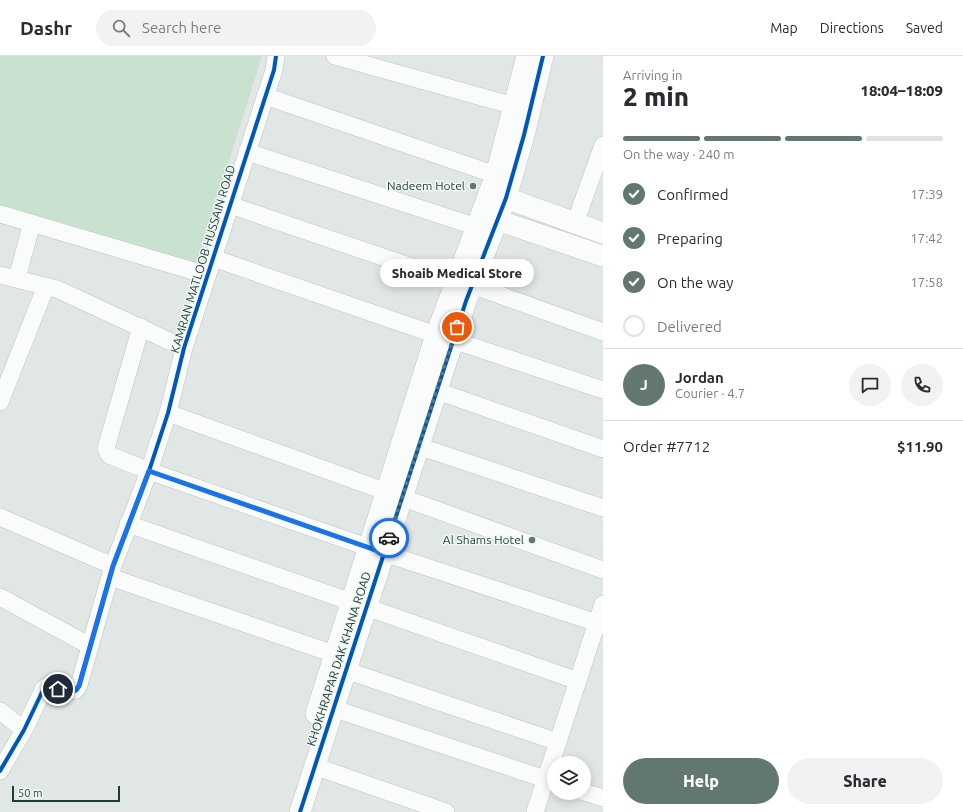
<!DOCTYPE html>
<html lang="en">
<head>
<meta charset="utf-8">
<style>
	:root { --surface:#fff; --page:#f2f2f3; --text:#2b2b33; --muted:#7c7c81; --line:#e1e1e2; --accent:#637771 }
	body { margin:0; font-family:Ubuntu,sans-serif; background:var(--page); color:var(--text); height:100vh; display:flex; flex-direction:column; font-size:15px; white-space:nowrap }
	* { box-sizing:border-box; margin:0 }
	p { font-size:13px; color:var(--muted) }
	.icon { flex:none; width:22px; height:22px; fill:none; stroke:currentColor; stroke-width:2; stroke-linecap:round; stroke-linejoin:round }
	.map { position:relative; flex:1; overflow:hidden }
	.details { display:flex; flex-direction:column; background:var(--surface); width:360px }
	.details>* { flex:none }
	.tools { position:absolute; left:547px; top:700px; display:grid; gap:8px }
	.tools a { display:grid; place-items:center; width:44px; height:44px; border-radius:50%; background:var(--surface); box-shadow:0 2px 10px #0003; font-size:20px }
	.scale { position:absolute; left:12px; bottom:10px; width:108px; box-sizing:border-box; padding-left:4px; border:2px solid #1f3b33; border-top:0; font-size:11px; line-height:14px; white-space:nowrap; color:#1f3b33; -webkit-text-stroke:3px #eff7f3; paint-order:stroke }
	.pin { position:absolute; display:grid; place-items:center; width:34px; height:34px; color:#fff; margin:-17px; border:2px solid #fff; border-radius:50%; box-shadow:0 1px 4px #0007 }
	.courier { position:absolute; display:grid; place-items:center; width:40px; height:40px; margin:-20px; border:3px solid #1a73e8; border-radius:50%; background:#fff; color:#222; box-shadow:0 1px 5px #0007 }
	.bubble { position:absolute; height:28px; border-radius:14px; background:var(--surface); box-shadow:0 2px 10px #0003; font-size:13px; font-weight:800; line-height:28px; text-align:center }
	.overview em { font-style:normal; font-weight:800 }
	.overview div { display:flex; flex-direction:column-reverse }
	.overview { display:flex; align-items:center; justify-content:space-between; height:68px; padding:0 20px }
	h1 { font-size:26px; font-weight:800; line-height:30px }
	.bar { display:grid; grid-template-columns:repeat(4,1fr); gap:6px 4px; align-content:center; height:48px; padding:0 20px }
	.bar i { height:5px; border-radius:3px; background:var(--line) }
	.bar .active { background:var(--accent) }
	.bar p { grid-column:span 4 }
	.line { display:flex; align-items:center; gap:10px; padding:0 20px; border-top:1px solid var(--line) }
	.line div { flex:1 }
	.round { display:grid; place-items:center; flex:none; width:42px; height:42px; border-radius:21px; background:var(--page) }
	ol { padding:0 20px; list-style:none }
	li { display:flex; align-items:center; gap:12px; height:44px }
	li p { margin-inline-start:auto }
	li .icon { padding:4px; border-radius:50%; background:var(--accent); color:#fff; stroke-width:4 }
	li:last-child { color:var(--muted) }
	li i { width:22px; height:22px; border:2px solid var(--line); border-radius:50% }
	.cta { display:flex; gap:8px; margin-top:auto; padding:8px 20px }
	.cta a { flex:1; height:46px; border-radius:24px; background:var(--accent); color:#fff; font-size:16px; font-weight:800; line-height:46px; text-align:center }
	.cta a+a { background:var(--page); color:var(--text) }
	header { display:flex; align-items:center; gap:24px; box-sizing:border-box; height:56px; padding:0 20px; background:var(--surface); border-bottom:1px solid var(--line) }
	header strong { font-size:19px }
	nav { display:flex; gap:22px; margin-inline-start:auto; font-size:14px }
	.search { width:280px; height:36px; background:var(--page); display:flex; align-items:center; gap:10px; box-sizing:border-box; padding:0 14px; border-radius:22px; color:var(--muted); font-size:15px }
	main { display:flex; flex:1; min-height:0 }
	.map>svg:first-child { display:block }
</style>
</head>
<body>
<header>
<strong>Dashr</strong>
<div class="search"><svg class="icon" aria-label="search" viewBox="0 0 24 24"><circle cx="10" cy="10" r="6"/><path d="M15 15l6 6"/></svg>Search here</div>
<nav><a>Map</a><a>Directions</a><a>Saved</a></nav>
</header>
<main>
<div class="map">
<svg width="603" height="756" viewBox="0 0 603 756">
	<rect width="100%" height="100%" fill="#e1e7e4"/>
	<path fill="#c9e2d0" d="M0,0H262L197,207L0,151Z"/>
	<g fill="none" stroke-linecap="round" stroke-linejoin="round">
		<g stroke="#bec4c1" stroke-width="18">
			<path id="minor" d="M335,0L514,50
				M265,40L496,119
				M247,96L477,171
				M230,149L456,226
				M0,158L207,219
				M575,167L603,89
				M213,202L436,279
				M0,219L57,233L184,292
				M17,222L32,167
				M472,229L603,276
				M141,271L106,392L109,399L149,415L384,497L603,569
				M453,284L603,334
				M437,335L603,393
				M0,346L46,230
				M168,357L603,514
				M418,390L603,452
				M0,461L113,510
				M128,468L578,625
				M110,521L334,598
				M0,541L90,590
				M345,614L558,686
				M332,652L554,726
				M0,655L24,674
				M314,710L446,756
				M0,715L24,674L44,632L47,630L69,635L76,634L79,629L113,510L149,415L168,357L184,292L274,14L276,0
				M584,736L603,742
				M535,756L603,548"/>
		</g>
		<g stroke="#bec4c1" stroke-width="22">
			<path id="tertiary" d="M506,142L603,177
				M497,164L603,200
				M316,658L436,279L496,119L527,0
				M300,756L466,245L506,142L524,79L543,0"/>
		</g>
		<use href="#minor" stroke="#fafbfb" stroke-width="17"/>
		<use href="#tertiary" stroke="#fafbfb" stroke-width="21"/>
		<g stroke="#eff7f3" stroke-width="6">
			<path id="cycleway" d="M0,715L24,674L44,632L47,630L69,635L76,634L79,629L113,510L149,415L168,357L184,292L274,14L276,0
				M300,756L466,245L506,142L524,79L543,0"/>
		</g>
		<use href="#cycleway" stroke="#0057b8" stroke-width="4"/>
	</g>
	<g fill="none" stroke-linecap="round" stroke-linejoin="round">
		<path stroke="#637771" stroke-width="4" stroke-dasharray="0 7.2" d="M389,482L457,271"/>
		<path stroke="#1a73e8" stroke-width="5" d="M58,633L69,635L76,634L79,630L113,510L149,415L384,497L389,482"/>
	</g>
	<g fill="#637771" stroke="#eff7f3" stroke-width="1.5">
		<circle cx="473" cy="130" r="4"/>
		<circle cx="532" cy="484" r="4"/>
	</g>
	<g text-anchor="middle" stroke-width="3" stroke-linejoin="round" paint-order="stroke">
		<g font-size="12" fill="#1f3b33" stroke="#eff7f3" text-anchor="end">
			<text x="465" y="134">Nadeem Hotel</text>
			<text x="524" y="488">Al Shams Hotel</text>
		</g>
		<g font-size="12" fill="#1f3b33" stroke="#eff7f3">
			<text transform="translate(203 203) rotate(-73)" y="4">KAMRAN MATLOOB HUSSAIN ROAD</text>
			<text transform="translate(339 603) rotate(-72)" y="4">KHOKHRAPAR DAK KHANA ROAD</text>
		</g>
	</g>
</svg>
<div class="tools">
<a><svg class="icon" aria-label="layers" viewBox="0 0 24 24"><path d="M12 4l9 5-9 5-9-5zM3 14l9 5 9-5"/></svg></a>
</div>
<div class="scale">50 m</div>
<div class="pin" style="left:457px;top:271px;background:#ea580c"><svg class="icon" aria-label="bag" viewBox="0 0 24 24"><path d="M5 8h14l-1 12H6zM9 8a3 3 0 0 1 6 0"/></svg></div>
<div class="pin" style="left:58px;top:633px;background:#1f2937"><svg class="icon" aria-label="home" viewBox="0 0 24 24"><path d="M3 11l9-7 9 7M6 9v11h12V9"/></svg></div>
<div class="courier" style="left:389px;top:482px"><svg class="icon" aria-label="car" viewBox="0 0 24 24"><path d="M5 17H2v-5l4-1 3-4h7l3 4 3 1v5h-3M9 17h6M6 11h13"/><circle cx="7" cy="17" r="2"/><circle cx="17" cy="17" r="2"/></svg></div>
<div class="bubble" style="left:380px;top:203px;width:154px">Shoaib Medical Store</div>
</div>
<section class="details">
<div class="overview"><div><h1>2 min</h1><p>Arriving in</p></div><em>18:04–18:09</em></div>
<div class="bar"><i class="active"></i><i class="active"></i><i class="active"></i><i></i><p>On the way · 240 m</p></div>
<ol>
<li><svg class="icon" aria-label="check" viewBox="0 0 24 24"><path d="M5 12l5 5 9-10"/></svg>Confirmed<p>17:39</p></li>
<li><svg class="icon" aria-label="check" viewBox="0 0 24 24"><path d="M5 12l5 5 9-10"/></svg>Preparing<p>17:42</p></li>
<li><svg class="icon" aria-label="check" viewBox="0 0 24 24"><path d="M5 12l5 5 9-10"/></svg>On the way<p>17:58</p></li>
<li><i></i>Delivered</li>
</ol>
<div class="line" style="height:72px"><b class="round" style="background:var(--accent);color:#fff">J</b><div><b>Jordan</b><p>Courier · 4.7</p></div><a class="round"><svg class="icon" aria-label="chat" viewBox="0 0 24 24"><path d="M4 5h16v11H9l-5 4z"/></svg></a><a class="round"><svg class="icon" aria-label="phone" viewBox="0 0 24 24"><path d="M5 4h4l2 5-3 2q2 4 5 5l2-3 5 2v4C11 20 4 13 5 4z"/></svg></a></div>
<div class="line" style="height:52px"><div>Order #7712</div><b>$11.90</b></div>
<div class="cta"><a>Help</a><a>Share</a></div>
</section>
</main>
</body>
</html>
